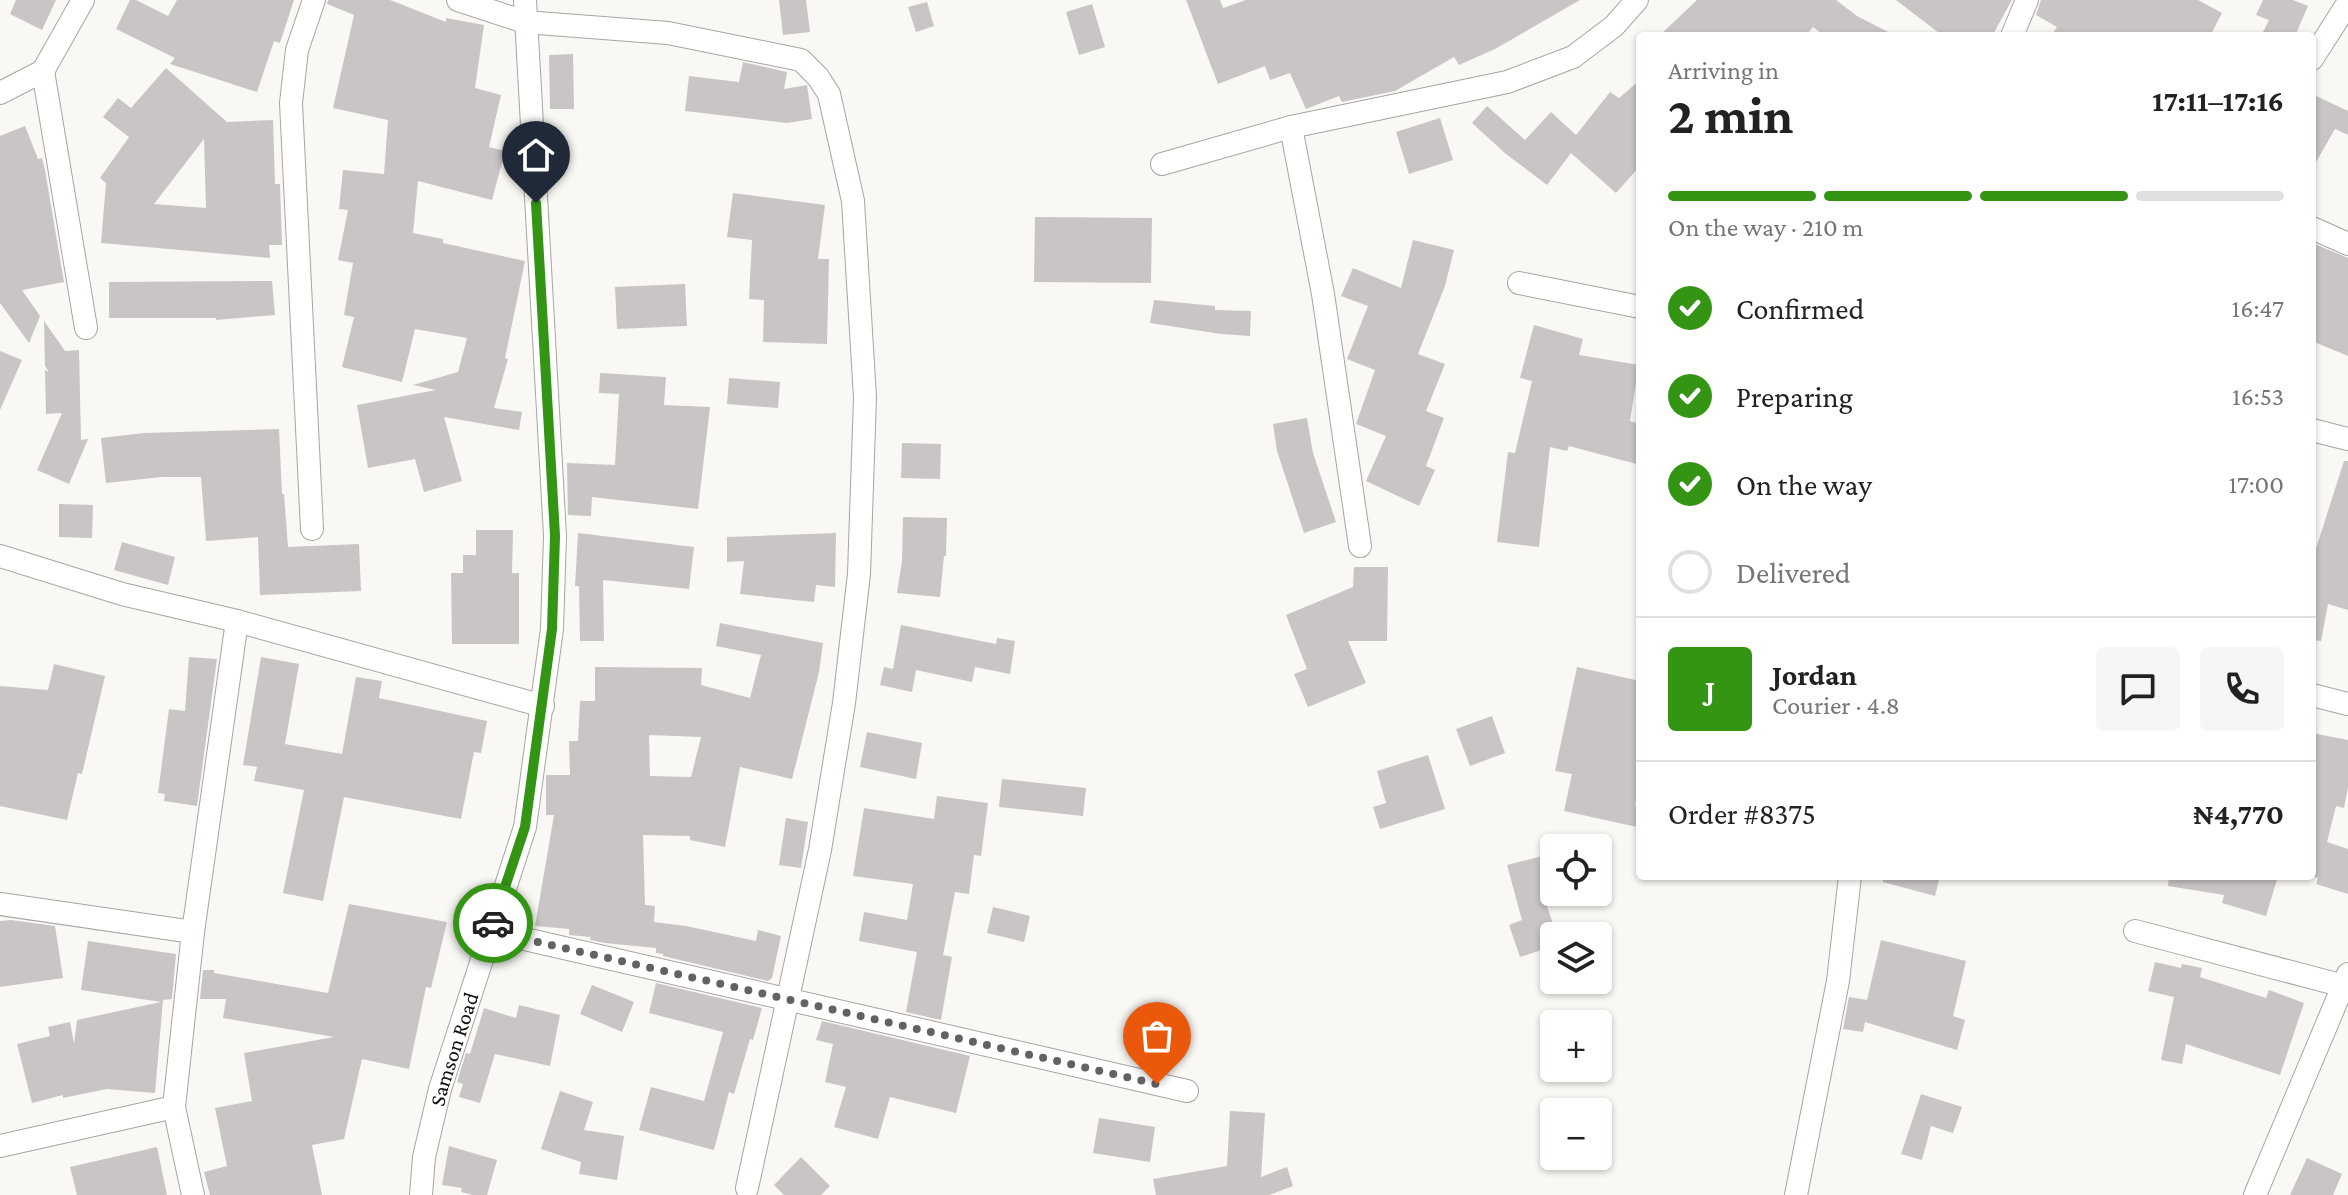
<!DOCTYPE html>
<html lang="en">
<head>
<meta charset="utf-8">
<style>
	:root { --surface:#fff; --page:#f6f6f6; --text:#222; --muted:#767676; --line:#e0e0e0; --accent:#349515 }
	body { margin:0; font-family:"Crimson Pro",serif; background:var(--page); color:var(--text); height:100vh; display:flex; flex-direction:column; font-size:30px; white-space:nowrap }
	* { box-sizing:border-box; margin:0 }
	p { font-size:26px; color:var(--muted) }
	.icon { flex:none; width:44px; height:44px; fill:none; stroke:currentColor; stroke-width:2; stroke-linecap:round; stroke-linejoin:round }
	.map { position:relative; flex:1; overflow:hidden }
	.details { position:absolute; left:1636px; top:32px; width:680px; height:848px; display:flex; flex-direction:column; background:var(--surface); border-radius:8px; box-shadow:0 2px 6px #0004 }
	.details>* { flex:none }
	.tools { position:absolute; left:1540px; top:834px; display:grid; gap:16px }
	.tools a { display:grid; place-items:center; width:72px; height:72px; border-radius:8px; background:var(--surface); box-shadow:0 2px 6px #0004; font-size:40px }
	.pin { position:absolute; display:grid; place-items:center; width:68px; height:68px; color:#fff; margin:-82px -34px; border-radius:50% 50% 50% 0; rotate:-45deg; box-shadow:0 0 8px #0007 }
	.pin .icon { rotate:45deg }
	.courier { position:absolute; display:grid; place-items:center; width:80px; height:80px; margin:-40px; border:6px solid #349515; border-radius:50%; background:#fff; color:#222; box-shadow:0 2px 10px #0007 }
	.overview em { font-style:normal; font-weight:700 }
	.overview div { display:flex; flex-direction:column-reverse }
	.overview { display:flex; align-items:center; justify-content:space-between; height:136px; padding:0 32px }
	h1 { font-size:52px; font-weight:700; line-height:60px }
	.bar { display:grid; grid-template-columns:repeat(4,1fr); gap:12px 8px; align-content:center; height:96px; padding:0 32px }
	.bar i { height:10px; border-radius:6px; background:var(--line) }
	.bar .selected { background:var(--accent) }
	.bar p { grid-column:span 4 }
	.line { display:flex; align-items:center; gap:20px; padding:0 32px; border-top:2px solid var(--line) }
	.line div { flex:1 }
	.round { display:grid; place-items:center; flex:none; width:84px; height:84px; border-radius:8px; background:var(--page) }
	ol { padding:0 32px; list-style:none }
	li { display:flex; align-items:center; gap:24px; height:88px }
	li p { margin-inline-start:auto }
	li .icon { padding:8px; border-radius:50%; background:var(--accent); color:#fff; stroke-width:4 }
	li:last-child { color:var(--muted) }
	li i { width:44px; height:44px; border:4px solid var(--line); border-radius:50% }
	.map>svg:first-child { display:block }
</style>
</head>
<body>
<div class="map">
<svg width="2348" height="1195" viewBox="0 0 2348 1195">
	<rect width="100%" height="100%" fill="#faf8f4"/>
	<path fill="#c9c4c6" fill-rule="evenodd" d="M16,0H56L42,30L10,14Z
		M130,0H136L168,16L177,0H294L280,43L274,41L257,92L170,64L175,58L116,29Z
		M328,0H390L446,22V18L484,25L475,88L501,95L489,147L505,151L492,200L418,181L413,233L443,239V243L525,261L505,358L508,359L494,408L522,412L519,430L444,417L462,481L424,492L415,459L368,468L357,405L436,390L413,385L458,372L467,338L415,329L402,382L342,367L354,317L344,315L353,263L338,260L348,210L339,209L343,170L384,174L388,120L333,108L354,15L327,4Z
		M779,0H806L810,32L783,35Z
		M1186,0H1220L1223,8L1246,0H1580L1495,49L1459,65L1454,57L1395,91L1342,102L1339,96L1306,109L1290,73L1270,80L1265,66L1218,84Z
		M1697,0H1836L1857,16L1896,36H1825L1813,27L1805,36H1659Z
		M1896,0H2012L1992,36H1943Z
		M2041,0H2198L2222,13L2210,36H2051L2057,27L2036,15Z
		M2263,0H2293L2308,6L2295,36H2261L2269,20L2256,15Z
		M927,2L934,26L916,32L908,7Z
		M1092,4L1105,47L1079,55L1066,12Z
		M573,54L574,109H550L549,55Z
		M743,62L787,72L784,89L807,85L812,119L787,123L685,111L689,76L739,82Z
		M166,68L227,122L273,120L275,184H280L282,245H269L270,258L101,243L106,183L100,178L129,137L103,117L118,98L131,108ZM204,139L206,208L154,204Z
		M1640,80V166L1616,193L1571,153L1547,185L1506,154L1472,123L1487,106L1525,140L1551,112L1576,135L1610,92L1619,98Z
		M2312,94L2348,111V135L2335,129L2312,169Z
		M1440,118L1453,160L1409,174L1396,132Z
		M25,126L38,159L42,158L45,170L64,282L22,290L40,316L29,343L0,303V136Z
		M733,193L825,205L818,259H829L827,344L763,342L764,300L749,299L752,240L727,237Z
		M1035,217L1152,218L1151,283L1034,282Z
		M1413,240L1454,250L1445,286L1418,354L1445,364L1426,411L1444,418L1426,466L1435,470L1419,506L1366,481L1386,436L1356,424L1375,370L1347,359L1368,306L1341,296L1353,268L1401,288Z
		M2312,243L2348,258V356L2312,341Z
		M272,281L275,315L216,320V318H109V282Z
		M685,284L687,326L617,329L615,287Z
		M1154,300L1215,306V310L1251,311L1250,336L1221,334L1150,323Z
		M44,321L65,351L79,350L81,440L88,439L69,484L37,470L62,413L46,414L45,370L49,372L45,366Z
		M1534,325L1583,339L1579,355L1639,365L1630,421L1640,424V465L1569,446L1567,451L1550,447L1539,547L1497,542L1508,452L1515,453L1532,381L1520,378Z
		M0,351L22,360L0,410Z
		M600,373L666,377L664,405L710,407L698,509L592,497L591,516L568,515L567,463L615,465L619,394L599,393Z
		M729,378L780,382L778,408L727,404Z
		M1307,418L1313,453L1336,522L1304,533L1277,451L1273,424Z
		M279,429L282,494H284L288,547L359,544L361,591L260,595L258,537L206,541L201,477H162L106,483L101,438L144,433Z
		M902,443L941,444L940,479L901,478Z
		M2344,461H2348V610L2328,604L2321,641L2312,640V561Z
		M59,504L93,505L92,538L59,537Z
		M903,517L947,518L946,556H944L940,597L897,593L902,561Z
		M476,530H513L512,573H519V644H452L451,573H463V555H476Z
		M578,533L694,547L689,589L603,580L604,641H580L579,586H575Z
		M836,533L835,587L816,585L814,602L740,594L744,561L727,562V537Z
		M122,542L175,557L168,585L114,570Z
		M1354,567H1388L1387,641H1348L1366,683L1308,707L1294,674L1307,669L1286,615L1353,587Z
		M720,623L823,643L819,672L792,779L740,767L725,847L690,840V836L643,835L645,905L655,906L654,922L686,926L756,941L758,930L781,936L772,978L768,981L663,956V954L656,953V948L605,943L590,940L591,937L569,935V929L535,926L554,815H546V775H570L569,741H578L580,701H595V667L702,668L701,685L750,698L761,655L716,646ZM649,735L701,737L691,777L650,776Z
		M901,625L996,644L997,638L1015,641L1010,674L975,667L972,682L916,670L912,692L880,685L884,667L893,669Z
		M189,657L217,659L197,806L164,801L165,794L158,793L169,709L185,711Z
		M261,657L299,664L285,744L342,754L356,677L382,681L379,698L487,721L481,753L474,752L461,819L344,797L323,901L283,893L304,790L254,781L257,767L243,765Z
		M54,664L105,676L82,774L78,773L67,820L0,806V686L48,690Z
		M1577,667L1640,681V784L1635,805L1640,806V811L1637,827L1564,811L1572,774L1555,771Z
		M1492,716L1505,753L1470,766L1456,729Z
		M867,732L922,743L916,779L860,767Z
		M2312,733L2348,740V787L2344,808L2336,806L2327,842L2348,849V894L2316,884L2318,878L2312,876Z
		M1428,755L1445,809L1380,829L1373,807L1386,803L1377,771Z
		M1002,779L1086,788L1083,816L999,807Z
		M937,796L988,803L981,856L974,855L969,894L955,892L943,955L952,957L941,1020L906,1012L917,952L859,941L864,912L907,920L913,884L853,876L864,808L934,819Z
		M786,818L808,822L801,868L779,865Z
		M1547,855L1554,892H1556L1559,900L1546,903L1554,927V946L1520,957L1509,925L1522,920L1507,865Z
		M1883,876H1940L1935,896L1883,882Z
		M2169,876H2278L2266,916L2222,903L2224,895L2168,886Z
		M349,904L447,922L431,988L426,987L409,1069L362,1059L344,1139L312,1145L322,1195H210L204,1172L227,1166L215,1108L252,1101L244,1053L334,1037L223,1018L226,999H200L203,970H214V973L328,993Z
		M993,907L1030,916L1024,942L987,933Z
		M11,920L55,926L63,978L0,987V921Z
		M1881,940L1966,961L1953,1016L1965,1020L1957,1050L1865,1022L1863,1032L1843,1029L1849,997L1867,1000Z
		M88,941L176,954L172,999L163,1000L155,1093L107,1089L63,1098V1095L32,1103L17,1044L50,1036L48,1027L70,1022L74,1044L77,1020L161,1002L81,990Z
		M2155,962L2181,968L2182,964L2202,968L2200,977L2266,998L2269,990L2304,1003L2280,1075L2186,1044L2182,1064L2161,1060L2174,997L2148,991Z
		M656,983L762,1008L753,1040L750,1039L734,1094L729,1092L714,1150L639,1130L651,1087L704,1101L723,1032L649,1013Z
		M592,985L634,1002L622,1032L580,1014Z
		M519,1005L560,1015L550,1066L495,1054L480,1103L459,1097L463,1084L457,1082L466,1053L470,1054L484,1008L516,1018Z
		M822,1021L970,1056L956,1113L890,1097L878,1139L834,1127L846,1087L825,1082L833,1044L816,1040Z
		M560,1091L593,1102L584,1130L624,1136L617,1180L579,1174L581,1162L541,1149Z
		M1921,1094L1962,1107L1953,1133L1931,1126L1922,1160L1901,1154Z
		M1230,1111L1265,1113L1261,1177L1287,1167L1293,1186L1269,1195H1156L1153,1179L1227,1166Z
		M1099,1118L1155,1127L1150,1162L1093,1153Z
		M449,1146L497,1160L487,1195H473L461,1192L462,1188L442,1185Z
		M157,1147L167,1195H77L70,1167Z
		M801,1157L830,1186L821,1195H784L774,1185Z
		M2307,1158L2342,1174L2333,1195H2290Z"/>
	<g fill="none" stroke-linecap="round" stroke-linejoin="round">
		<g stroke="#a7a5a2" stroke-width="24">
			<g id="minor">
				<path d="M458,0L525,22L668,33L801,60L818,77L829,94L853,201L865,397L859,574L844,703L820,850L747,1188"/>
				<path d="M2012,36L2027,0"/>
				<path d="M2312,59L2348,3"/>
				<path d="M43,71L86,328"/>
				<path d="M0,93L43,71L83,0"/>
				<path d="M1291,127L1323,294L1360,546"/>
				<path d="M1162,164L1291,127L1507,82L1573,57L1614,26L1637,0"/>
				<path d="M2312,228L2348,244"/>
				<path d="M1519,283L1640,307"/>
				<path d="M2312,430L2348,439"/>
				<path d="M312,529L291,103L297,50L314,0"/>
				<path d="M0,556L122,594L237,621L543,706"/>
				<path d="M2312,695L2348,704"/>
				<path d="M0,904L193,932"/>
				<path d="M490,931L1187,1091"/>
				<path d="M2135,931L2344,986"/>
				<path d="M0,1146L174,1107"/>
				<path d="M193,1195L174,1107L193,932L237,621"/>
				<path id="s1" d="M421,1195L424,1157L440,1089L525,827L552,629L555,536L525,0"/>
				<path d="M1796,1195L1838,981L1850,876"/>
				<path d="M2255,1195L2348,974"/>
			</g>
		</g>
		<use href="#minor" stroke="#fff" stroke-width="22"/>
	</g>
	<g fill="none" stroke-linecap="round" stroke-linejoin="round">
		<path stroke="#63625f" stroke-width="8" stroke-dasharray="0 14.4" d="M493,923L490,931L1157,1084"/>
		<path stroke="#349515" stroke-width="10" d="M493,923L525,827L552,629L555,536L536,203"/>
	</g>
	<g text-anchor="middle" stroke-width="7" stroke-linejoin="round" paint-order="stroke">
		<g font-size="22" fill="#11110f" stroke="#faf8f4">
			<text dy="8" stroke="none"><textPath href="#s1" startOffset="150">Samson Road</textPath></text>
		</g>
	</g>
</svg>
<div class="tools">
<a><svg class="icon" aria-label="locate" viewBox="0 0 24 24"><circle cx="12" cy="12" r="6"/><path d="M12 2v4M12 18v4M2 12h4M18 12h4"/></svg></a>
<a><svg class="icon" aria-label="layers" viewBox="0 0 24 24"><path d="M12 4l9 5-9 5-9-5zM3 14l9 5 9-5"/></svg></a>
<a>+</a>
<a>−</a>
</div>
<div class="pin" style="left:1157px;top:1084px;background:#ea580c"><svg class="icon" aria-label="bag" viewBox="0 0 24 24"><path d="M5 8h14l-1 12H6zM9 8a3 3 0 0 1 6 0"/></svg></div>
<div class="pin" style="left:536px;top:203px;background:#1f2937"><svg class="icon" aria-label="home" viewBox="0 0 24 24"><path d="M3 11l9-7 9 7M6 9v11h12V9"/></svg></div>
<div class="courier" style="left:493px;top:923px"><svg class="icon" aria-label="car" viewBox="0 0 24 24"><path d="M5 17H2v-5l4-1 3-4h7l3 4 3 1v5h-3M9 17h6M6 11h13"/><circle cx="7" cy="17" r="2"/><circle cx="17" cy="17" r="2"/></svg></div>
<section class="details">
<div class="overview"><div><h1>2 min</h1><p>Arriving in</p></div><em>17:11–17:16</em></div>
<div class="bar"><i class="selected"></i><i class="selected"></i><i class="selected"></i><i></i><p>On the way · 210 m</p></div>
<ol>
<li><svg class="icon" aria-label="check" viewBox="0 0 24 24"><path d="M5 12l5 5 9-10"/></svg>Confirmed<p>16:47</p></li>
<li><svg class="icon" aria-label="check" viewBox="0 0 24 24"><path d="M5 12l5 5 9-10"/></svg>Preparing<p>16:53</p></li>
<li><svg class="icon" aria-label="check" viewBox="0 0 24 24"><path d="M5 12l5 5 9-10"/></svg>On the way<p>17:00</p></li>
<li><i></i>Delivered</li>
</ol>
<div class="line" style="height:144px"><b class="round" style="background:var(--accent);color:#fff">J</b><div><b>Jordan</b><p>Courier · 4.8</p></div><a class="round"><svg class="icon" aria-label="chat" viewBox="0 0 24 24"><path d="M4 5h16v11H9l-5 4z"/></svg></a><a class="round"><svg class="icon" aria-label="phone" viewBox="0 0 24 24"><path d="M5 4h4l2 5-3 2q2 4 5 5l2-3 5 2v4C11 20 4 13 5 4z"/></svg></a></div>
<div class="line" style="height:104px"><div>Order #8375</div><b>₦4,770</b></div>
</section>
</div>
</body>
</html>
